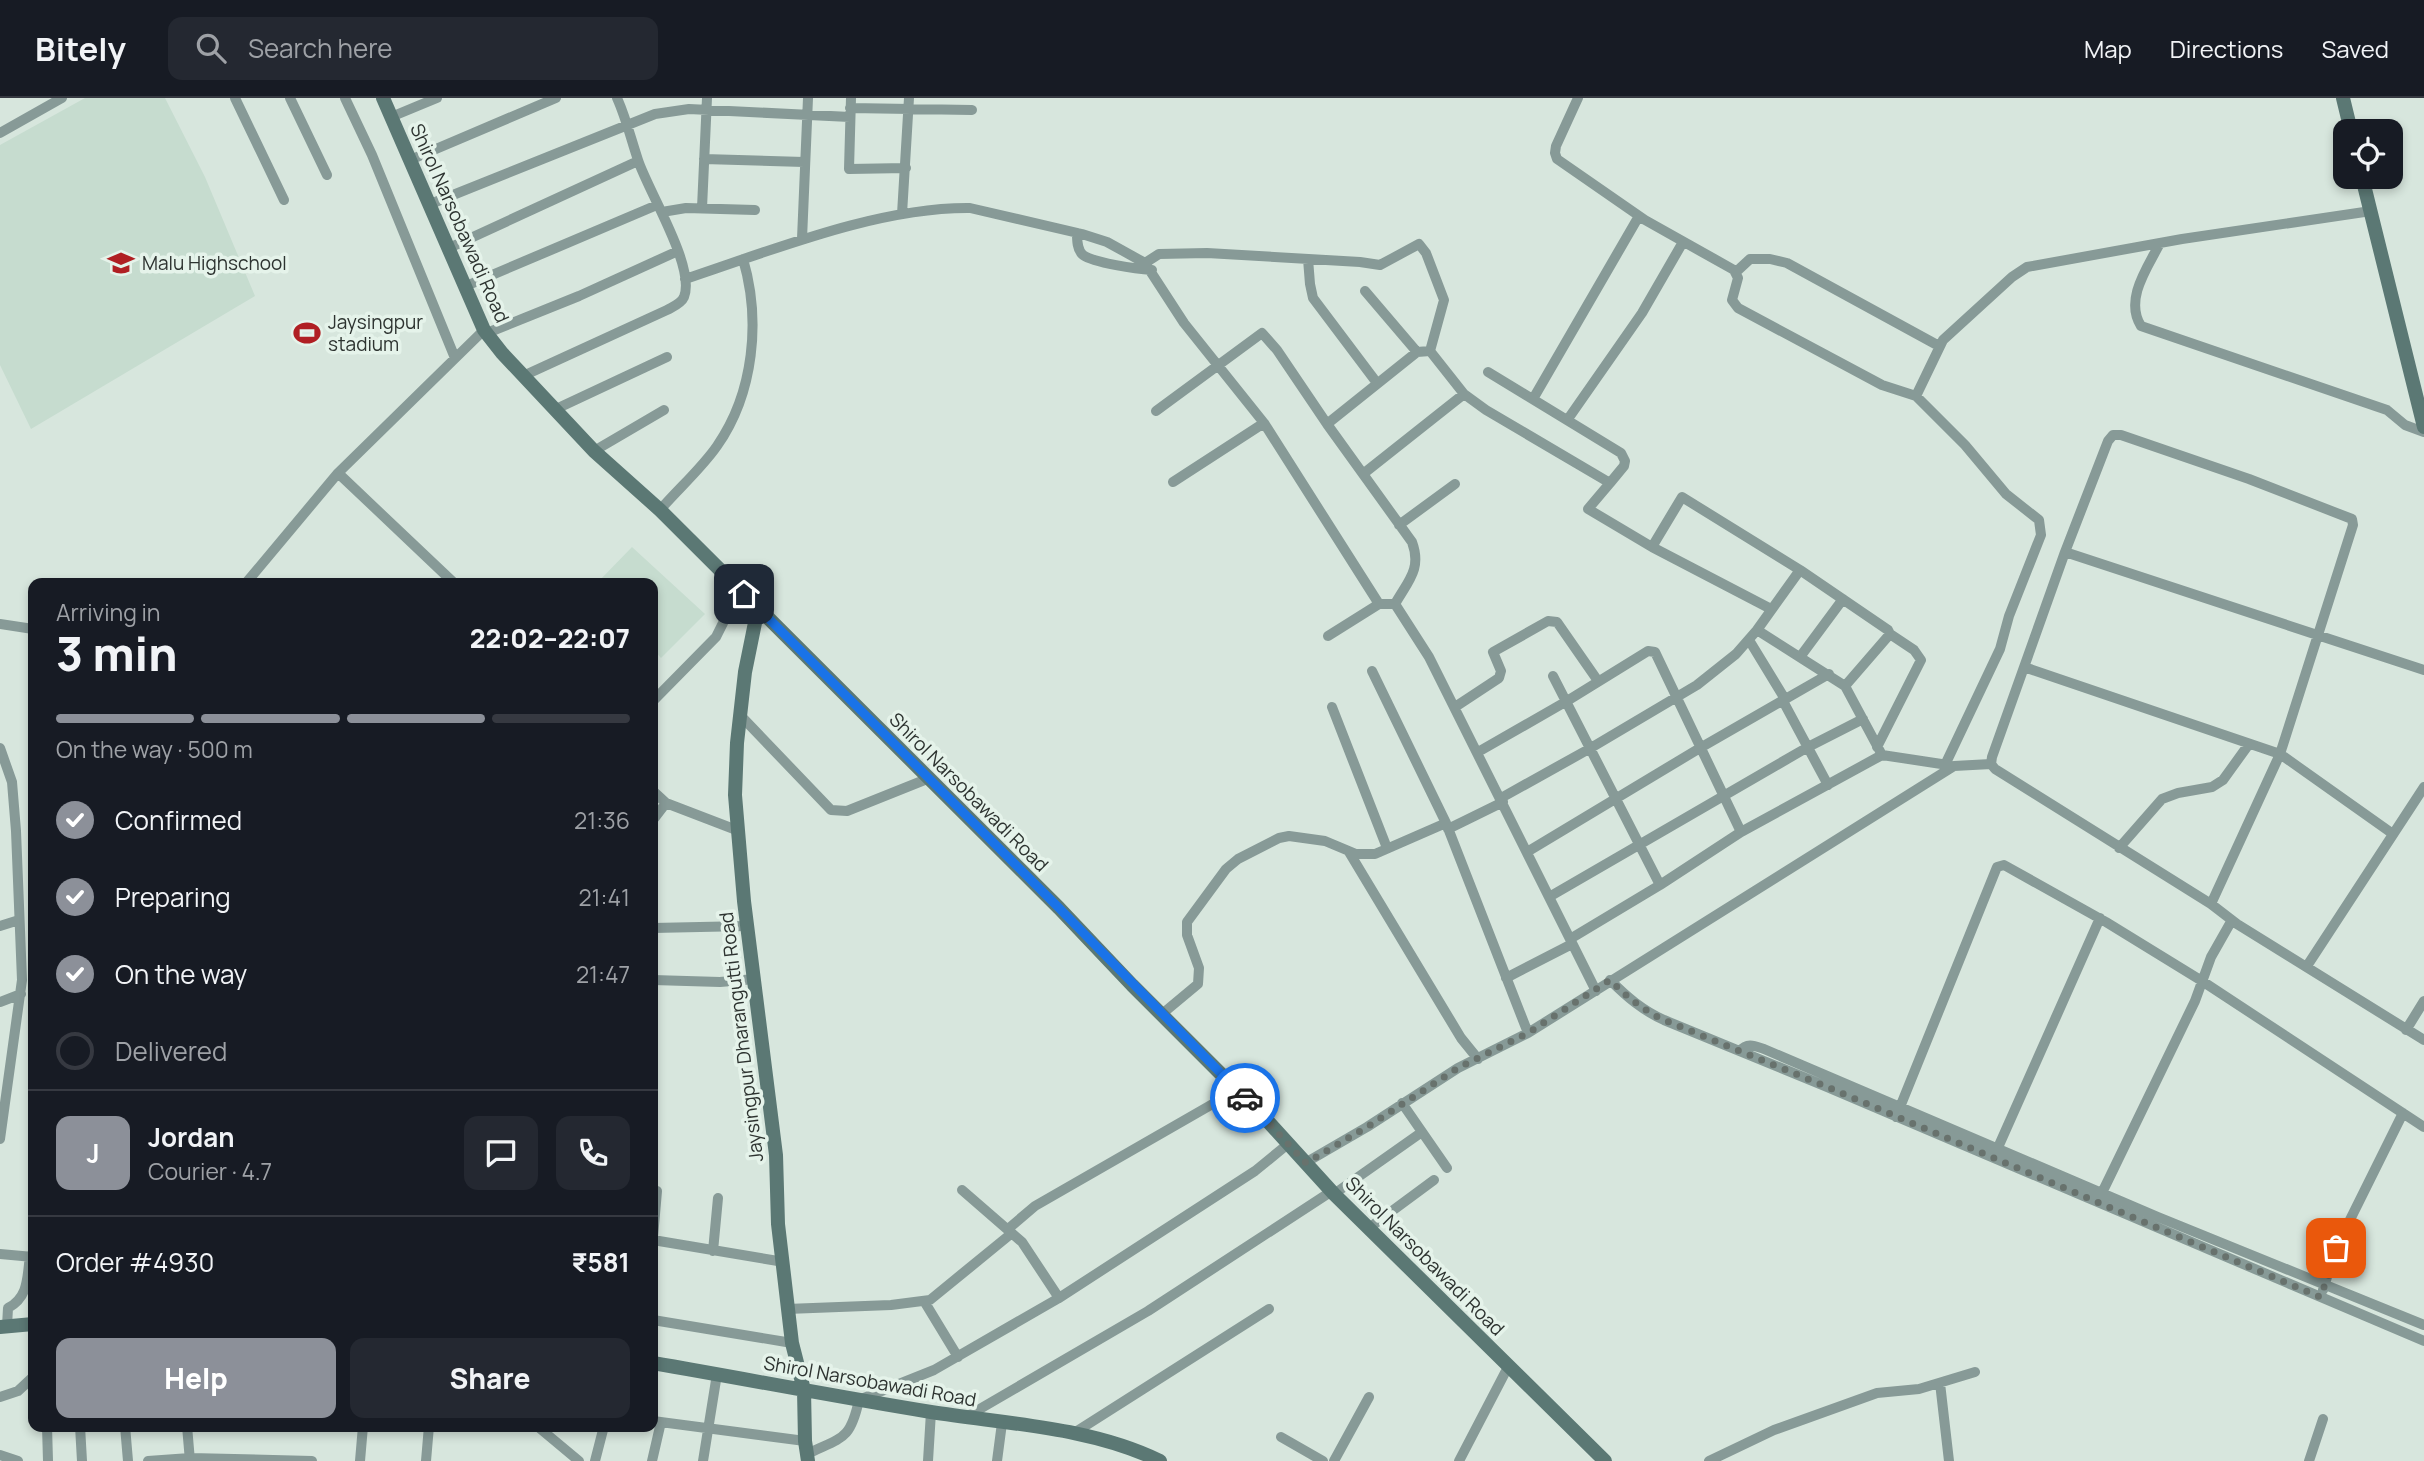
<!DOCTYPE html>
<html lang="en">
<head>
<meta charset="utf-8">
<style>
	:root { --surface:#171b24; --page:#242831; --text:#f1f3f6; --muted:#9ea1a6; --line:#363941; --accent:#8c9099 }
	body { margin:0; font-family:Manrope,sans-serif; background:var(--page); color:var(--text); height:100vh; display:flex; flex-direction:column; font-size:26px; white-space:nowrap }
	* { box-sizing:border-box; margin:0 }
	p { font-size:23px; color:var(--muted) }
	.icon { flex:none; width:38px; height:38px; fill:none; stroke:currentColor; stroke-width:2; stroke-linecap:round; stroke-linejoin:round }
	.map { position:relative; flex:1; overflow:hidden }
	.side { position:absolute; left:28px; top:480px; width:630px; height:854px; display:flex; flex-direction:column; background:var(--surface); border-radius:14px; box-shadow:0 4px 10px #0003 }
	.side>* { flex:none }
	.controls { position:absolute; left:2333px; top:21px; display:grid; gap:14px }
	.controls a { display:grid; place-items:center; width:70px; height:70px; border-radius:14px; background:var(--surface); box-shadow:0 4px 10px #0003; font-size:35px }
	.pin { position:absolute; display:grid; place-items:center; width:60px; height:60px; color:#fff; margin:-30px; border-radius:14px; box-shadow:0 4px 10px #0006 }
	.courier { position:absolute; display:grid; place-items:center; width:70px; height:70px; margin:-35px; border:5px solid #1a73e8; border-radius:50%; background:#fff; color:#222; box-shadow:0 2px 9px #0007 }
	.head em { font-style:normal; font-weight:800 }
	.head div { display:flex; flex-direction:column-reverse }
	.head { display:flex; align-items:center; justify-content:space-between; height:119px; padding:0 28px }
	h1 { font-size:46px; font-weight:800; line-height:52px }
	.bar { display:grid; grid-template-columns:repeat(4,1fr); gap:10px 7px; align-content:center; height:84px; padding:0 28px }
	.bar i { height:9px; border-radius:5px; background:var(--line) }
	.bar .active { background:var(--accent) }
	.bar p { grid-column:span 4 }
	.line { display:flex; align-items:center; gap:18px; padding:0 28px; border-top:2px solid var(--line) }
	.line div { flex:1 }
	.round { display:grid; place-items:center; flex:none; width:74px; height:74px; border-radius:14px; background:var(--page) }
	ol { padding:0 28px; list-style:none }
	li { display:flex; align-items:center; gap:21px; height:77px }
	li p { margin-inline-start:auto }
	li .icon { padding:7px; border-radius:50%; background:var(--accent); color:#fff; stroke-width:4 }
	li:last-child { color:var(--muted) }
	li i { width:38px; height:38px; border:4px solid var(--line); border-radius:50% }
	.button { display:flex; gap:14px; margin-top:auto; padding:14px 28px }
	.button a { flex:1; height:80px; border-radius:14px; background:var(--accent); color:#fff; font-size:28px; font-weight:800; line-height:80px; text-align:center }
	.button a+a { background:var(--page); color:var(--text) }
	header { display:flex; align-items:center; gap:42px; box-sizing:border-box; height:98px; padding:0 35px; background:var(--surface); border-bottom:2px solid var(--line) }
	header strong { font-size:33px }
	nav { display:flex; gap:38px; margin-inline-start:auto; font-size:24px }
	.search { width:490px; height:63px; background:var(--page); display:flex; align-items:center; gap:18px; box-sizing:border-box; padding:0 24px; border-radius:14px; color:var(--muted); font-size:26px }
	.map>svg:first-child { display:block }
</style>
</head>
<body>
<header>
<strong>Bitely</strong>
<div class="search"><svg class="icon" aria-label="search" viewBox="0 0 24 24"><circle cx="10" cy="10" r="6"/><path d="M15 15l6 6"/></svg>Search here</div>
<nav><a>Map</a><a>Directions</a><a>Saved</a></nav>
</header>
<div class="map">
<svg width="2424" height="1363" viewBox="0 0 2424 1363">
	<rect width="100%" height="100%" fill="#d7e6dd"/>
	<path fill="#c6dccf" d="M85,0H165L205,79L255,198L31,331L0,267V47Z
		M632,449L705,516L661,560L653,551V485H597Z"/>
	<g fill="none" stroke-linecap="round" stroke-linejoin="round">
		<path stroke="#879a97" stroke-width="10" d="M235,0L284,102
			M290,0L327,77
			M345,0L372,57L455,260
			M851,0L849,71L906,70
			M1578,0L1556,48L1555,55L1557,61L1645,122L1734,172L1738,180L1732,202L1738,210L1882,287L1916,298L1965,347L2006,396L2039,422L2041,437L2009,518L2000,551L1945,667
			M850,10L972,12
			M391,19L437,0
			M0,35L62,0
			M704,61L804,64
			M410,62L556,0
			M428,107L655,16L689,11L850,19
			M702,110L707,0
			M662,114L686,110L755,112
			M902,116L909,0
			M1077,135C1077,142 1077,152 1083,157C1094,165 1137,171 1152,172
			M802,141L808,0
			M2160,145C2148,169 2124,201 2141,228L2387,312L2405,327L2424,334
			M449,150L638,63
			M1308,161L1310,186L1313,200L1377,285
			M1145,165L1159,156L1207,155L1360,164L1380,167L1419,146L1426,155L1444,202L1430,253L1417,254L1327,326L1277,252L1262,235L1156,313
			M1736,174L1750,161H1770L1787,165L1939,248
			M685,181C773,152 878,109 970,110L1082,136L1107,144L1145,165L1184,225L1264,325L1379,506H1395L1429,559L1596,893
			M466,188L657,107
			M1365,193L1417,254
			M487,235L579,198L678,153
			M1430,253L1464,296L1486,312L1610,385L1588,411L1652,449L1771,511
			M1488,274L1621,355L1625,363L1624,368L1610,385
			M523,278L667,212C672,209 681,206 684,199C696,169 648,93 638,62C631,41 626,20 617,0
			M1916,298L1943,242L2012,179L2027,169L2182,141L2371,113
			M1533,301L1639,118
			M556,311L667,259
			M1568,321L1642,215L1683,144
			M1327,326L1412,444C1422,471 1408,483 1395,506
			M594,353L664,312
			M338,375L454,485
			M1363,376L1464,296
			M1173,384L1264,325
			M660,412C678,391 701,371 717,348C754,295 761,222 743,161
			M1399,427L1455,386
			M1652,449L1682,399L1800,472L1888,532L1890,536L1845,588
			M2065,454L2424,572
			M246,485L338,375L484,232
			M0,526L33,531
			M1757,532L1845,588L1882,657
			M1328,538L1379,506
			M1749,542L1785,601
			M1800,559L1843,501
			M2024,569L2280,656L2393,736
			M1372,573L1446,725L1528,935
			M1553,578L1660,787
			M653,603L716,539L723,525L731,483
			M1783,603L1828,687
			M1332,609L1387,750
			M1455,609L1499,580L1501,573L1493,554L1548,523L1557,524L1598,583
			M740,617L831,712L847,713L927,681
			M1877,649L1921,562L1914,552L1890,536
			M0,650L12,684L16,733L22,882L0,1041
			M1478,654L1567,603L1648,553L1655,554L1741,734
			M1991,666L1992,659L2065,454L2108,343L2113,337H2121L2249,381L2352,421L2353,427L2280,656L2211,806
			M653,693L666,705L739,733
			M1501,700L1589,651L1697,587L1736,556L1757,532L1800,472
			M653,722L666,705
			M1448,731L1503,704
			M2119,750L2162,701L2178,695L2212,689L2223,682L2249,646
			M1349,754L1461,940L1478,961
			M1527,754L1700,650L1829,576
			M1549,799L1808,649L1863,621
			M0,828L19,822
			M653,830L747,828
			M1570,841L1660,787L1741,734L1882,657L1948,667
			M2307,868L2424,689
			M1506,880L1572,846
			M653,882L720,884L755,881
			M1610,882C1627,899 1642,912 1664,922L1825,988L2424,1243
			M0,904L21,896
			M1162,916L1198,886L1199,870L1187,837V824L1226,771L1238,761L1279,740L1289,738L1325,743L1356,756H1375L1446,725
			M2406,932L2424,903
			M1740,953C1747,944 1755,948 1764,951L2158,1119L2424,1227
			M1402,1005L1447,1070
			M1896,1019L1997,769L2004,767L2106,824L2202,883L2424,1029
			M1996,1054L2100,820
			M1305,1065L1367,1029L1458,970L1528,935L1954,668L1991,666L1995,671L2211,806L2237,826L2424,942
			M962,1092L1022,1144L1059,1200
			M1334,1096L1422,1034
			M2099,1101L2195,903L2211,859L2232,822
			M1369,1130L1434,1082
			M1008,1131L1035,1108L1237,992
			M653,1139L657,1093
			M653,1142L784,1164
			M713,1153L718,1100
			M0,1156L33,1159
			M2323,1192L2336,1150L2403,1015
			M924,1203L958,1259
			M787,1211L891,1207L930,1202L1012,1135
			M653,1222L792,1245
			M7,1228L8,1210C29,1199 27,1179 30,1158
			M1940,1285L1949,1363
			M0,1299L18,1293L33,1279
			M966,1319L1148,1213L1332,1093
			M653,1323L805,1343
			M47,1328L48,1363
			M80,1328L82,1363
			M125,1328L128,1363
			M187,1328L190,1363
			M537,1328L579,1363
			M1074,1335L1269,1211
			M1281,1339L1323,1363
			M807,1356C842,1339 850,1343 859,1302L934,1272L1059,1200L1255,1073L1288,1046
			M0,1357L18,1363
			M148,1363L190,1360L312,1363
			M360,1363L363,1328
			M426,1363L429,1328
			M595,1363L604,1328
			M652,1363L661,1324
			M703,1363L717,1276
			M928,1363L931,1314
			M997,1363L1002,1325
			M1334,1363L1369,1299
			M1459,1363L1508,1269
			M1709,1363L1774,1332L1877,1295L1919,1291L1975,1274
			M2309,1363L2323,1321"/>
		<path stroke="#5b7874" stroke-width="14" d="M383,0L484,232L502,255L594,353L660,412L1059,810L1132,887L1263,1018L1334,1096L1605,1363
			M2343,0L2351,33
			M2362,79L2424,329
			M758,510L745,574L737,645L735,697L744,803L776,1057L778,1126L792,1245L804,1292L805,1343L808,1363
			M0,1229L33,1226
			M653,1265C746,1281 838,1299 931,1314C1007,1326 1091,1329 1160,1363"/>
	</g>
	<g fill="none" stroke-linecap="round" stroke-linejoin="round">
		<path stroke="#68726d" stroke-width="7" stroke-dasharray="0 12.6" d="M1245,1000L1306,1065L1367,1029L1458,970L1528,935L1610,882C1627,899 1643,912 1664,922L1825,988L2320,1199L2330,1174L2336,1150"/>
		<path stroke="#1a73e8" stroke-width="9" d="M744,496L1059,810L1245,1000"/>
	</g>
	<defs>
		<g id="school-bare" transform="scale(2.1)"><path d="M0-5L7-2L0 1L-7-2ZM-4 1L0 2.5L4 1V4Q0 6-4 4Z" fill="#b01f23" stroke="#e5f3ea" stroke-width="2.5" paint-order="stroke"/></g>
		<g id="stadium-bare" transform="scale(2.1)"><path d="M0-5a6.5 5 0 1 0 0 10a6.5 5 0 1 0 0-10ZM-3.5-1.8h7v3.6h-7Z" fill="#b01f23" stroke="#e5f3ea" stroke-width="2.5" paint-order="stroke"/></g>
	</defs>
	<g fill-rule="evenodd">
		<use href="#school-bare" x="121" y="165"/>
		<use href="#stadium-bare" x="307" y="235"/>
	</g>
	<g text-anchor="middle" stroke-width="7" stroke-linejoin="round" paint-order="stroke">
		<g font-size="19" fill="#2d3330" stroke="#e5f3ea">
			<text transform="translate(460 125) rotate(66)" y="7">Shirol Narsobawadi Road</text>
			<text transform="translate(969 694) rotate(45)" y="7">Shirol Narsobawadi Road</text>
			<text transform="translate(741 939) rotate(-97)" y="7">Jaysingpur Dharangutti Road</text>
			<text transform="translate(1425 1158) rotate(45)" y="7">Shirol Narsobawadi Road</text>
			<text transform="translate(870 1283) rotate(10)" y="7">Shirol Narsobawadi Road</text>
		</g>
		<g font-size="19" fill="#2d3330" stroke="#e5f3ea" text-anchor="start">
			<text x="142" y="172">Malu Highschool</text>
			<text x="328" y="231">Jaysingpur<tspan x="328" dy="22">stadium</tspan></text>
		</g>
	</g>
</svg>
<div class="controls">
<a><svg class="icon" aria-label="locate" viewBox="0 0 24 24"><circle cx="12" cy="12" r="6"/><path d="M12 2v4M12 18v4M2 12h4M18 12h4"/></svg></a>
</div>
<div class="pin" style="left:2336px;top:1150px;background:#ea580c"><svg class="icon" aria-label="bag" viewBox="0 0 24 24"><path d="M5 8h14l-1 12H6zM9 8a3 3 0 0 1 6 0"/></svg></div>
<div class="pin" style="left:744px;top:496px;background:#1f2937"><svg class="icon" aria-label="home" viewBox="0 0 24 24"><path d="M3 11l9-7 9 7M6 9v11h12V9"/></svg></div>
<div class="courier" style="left:1245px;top:1000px"><svg class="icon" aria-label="car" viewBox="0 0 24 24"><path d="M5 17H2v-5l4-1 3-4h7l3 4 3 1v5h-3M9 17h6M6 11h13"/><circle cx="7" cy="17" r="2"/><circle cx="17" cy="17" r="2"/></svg></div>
<section class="side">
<div class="head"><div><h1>3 min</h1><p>Arriving in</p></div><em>22:02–22:07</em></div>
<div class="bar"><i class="active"></i><i class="active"></i><i class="active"></i><i></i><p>On the way · 500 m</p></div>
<ol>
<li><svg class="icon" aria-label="check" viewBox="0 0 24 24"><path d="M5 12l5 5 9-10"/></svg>Confirmed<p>21:36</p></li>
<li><svg class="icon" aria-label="check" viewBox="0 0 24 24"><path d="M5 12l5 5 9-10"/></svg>Preparing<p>21:41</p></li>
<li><svg class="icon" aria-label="check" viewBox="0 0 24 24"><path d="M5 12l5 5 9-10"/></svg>On the way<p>21:47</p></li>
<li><i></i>Delivered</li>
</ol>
<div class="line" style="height:126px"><b class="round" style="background:var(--accent);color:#fff">J</b><div><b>Jordan</b><p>Courier · 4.7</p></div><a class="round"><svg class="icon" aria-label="chat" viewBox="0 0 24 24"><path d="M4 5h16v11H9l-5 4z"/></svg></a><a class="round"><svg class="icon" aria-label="phone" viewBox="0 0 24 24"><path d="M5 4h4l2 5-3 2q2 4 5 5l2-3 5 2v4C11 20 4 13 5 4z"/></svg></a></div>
<div class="line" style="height:91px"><div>Order #4930</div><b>₹581</b></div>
<div class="button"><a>Help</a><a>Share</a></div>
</section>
</div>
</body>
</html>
